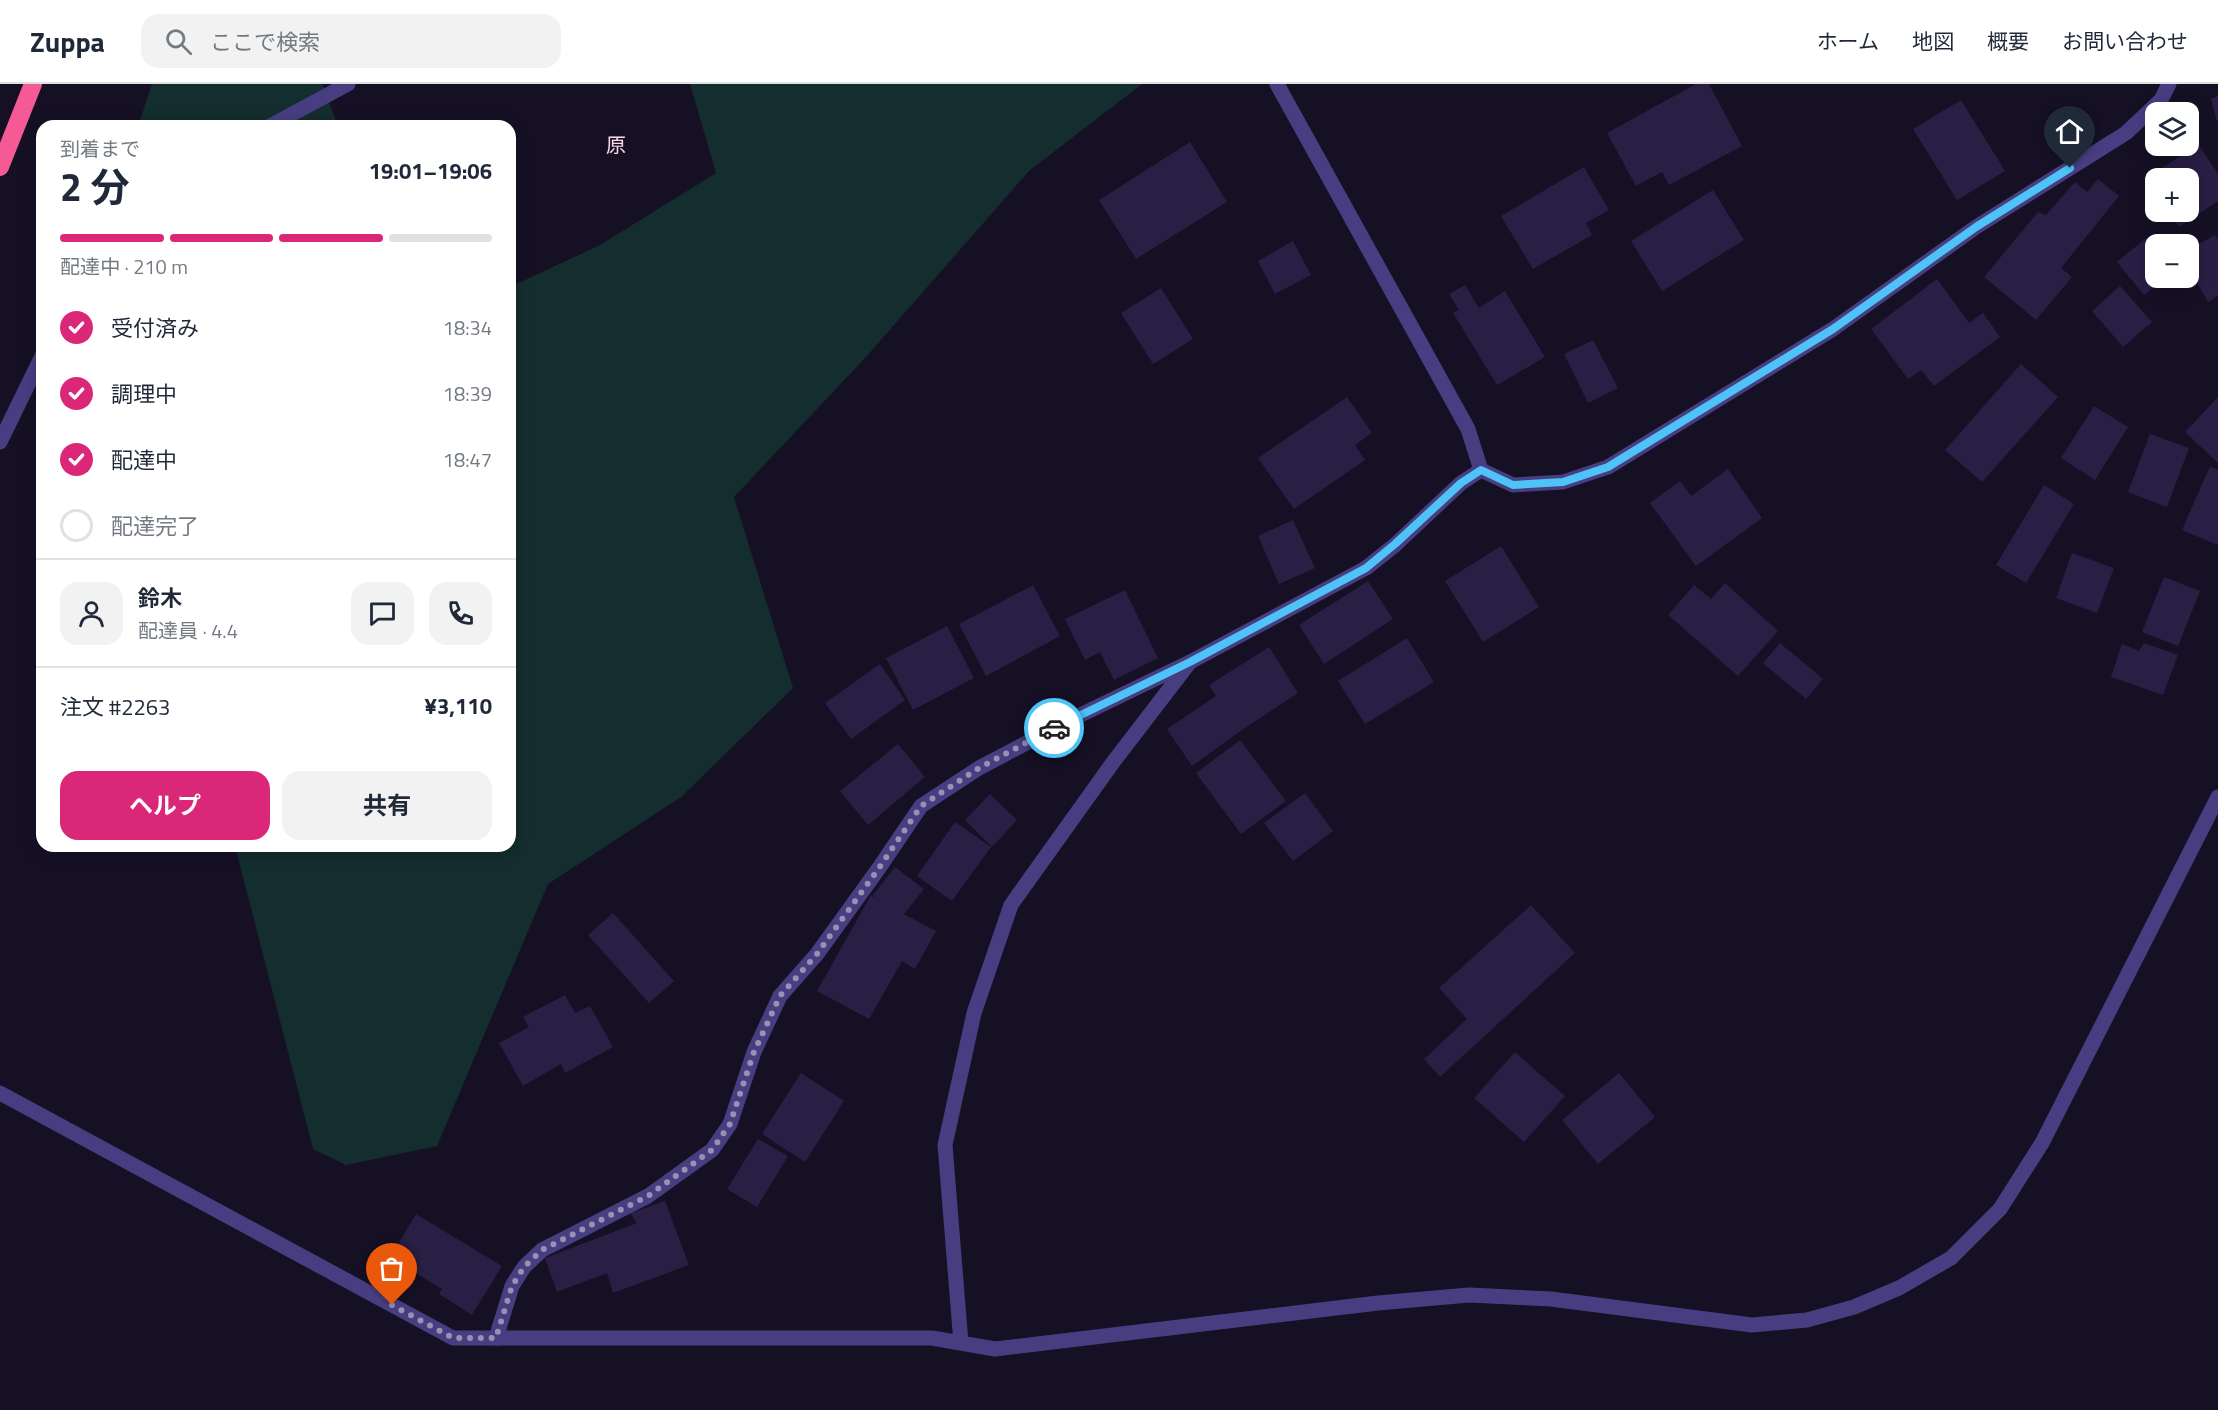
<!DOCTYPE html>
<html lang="ja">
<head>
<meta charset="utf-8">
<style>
	:root { --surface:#fff; --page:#f2f2f3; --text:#1f2937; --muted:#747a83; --line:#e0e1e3; --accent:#db2777 }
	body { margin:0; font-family:"Titillium Web","Noto Sans JP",sans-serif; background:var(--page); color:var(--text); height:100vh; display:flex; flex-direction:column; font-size:22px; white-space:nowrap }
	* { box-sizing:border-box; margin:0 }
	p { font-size:20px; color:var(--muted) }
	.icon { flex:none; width:33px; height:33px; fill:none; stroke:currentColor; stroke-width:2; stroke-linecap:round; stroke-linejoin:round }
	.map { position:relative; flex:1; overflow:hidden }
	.sheet { position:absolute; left:36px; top:36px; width:480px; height:732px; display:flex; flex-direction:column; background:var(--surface); border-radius:18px; box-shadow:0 3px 15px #0003 }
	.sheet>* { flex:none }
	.controls { position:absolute; left:2145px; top:18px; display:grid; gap:12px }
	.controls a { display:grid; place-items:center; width:54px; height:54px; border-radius:12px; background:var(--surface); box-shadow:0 3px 15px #0003; font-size:30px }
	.pin { position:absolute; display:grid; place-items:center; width:51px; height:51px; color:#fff; margin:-62px -26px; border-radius:50% 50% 50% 0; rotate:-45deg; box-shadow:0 0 6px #0007 }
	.pin .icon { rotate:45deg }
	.courier { position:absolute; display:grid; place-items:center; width:60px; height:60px; margin:-30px; border:4px solid #4fc3f7; border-radius:50%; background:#fff; color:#222; box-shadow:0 2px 8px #0007 }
	.summary em { font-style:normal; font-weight:700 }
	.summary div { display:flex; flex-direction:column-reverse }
	.summary { display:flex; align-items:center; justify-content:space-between; height:102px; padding:0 24px }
	h1 { font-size:39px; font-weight:700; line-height:45px }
	.bar { display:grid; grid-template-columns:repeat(4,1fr); gap:9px 6px; align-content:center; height:72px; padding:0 24px }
	.bar i { height:8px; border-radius:4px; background:var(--line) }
	.bar .current { background:var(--accent) }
	.bar p { grid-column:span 4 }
	.line { display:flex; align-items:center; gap:15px; padding:0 24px; border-top:2px solid var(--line) }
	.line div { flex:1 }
	.round { display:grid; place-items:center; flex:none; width:63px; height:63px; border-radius:18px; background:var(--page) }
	ol { padding:0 24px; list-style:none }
	li { display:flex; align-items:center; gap:18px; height:66px }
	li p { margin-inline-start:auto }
	li .icon { padding:6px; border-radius:50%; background:var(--accent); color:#fff; stroke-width:4 }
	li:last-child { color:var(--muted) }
	li i { width:33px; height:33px; border:3px solid var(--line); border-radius:50% }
	.primary-button { display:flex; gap:12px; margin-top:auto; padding:12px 24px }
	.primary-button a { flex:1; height:69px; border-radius:18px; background:var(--accent); color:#fff; font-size:24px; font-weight:700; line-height:69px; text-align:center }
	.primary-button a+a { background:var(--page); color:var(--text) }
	header { display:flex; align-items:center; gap:36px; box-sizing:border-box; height:84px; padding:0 30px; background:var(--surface); border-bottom:2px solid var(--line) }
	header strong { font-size:28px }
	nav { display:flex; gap:33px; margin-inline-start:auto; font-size:21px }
	.search { width:420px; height:54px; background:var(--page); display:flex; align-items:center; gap:15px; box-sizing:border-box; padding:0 21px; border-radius:18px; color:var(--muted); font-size:22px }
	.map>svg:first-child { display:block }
</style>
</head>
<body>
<header>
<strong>Zuppa</strong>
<div class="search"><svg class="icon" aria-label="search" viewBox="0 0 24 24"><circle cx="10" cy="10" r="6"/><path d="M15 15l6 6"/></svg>ここで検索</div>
<nav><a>ホーム</a><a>地図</a><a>概要</a><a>お問い合わせ</a></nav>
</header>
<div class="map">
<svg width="2218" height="1326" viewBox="0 0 2218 1326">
	<rect width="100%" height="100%" fill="#161025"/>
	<path fill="#142d2e" d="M152,0H322L338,42H138Z
		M690,0H1142L1029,87L866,273L734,413L793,604L681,713L548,800L437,1062L346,1081L313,1065L235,762H510V203L600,161L716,89Z"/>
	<path fill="#291e44" d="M1696,0H1709L1742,62L1669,101L1662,88L1636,102L1607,49Z
		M2218,12V36L2217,37L2211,15Z
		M1961,16L2005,87L1957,116L1913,45Z
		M1190,58L1227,118L1136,175L1099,116Z
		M2198,60L2218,90V117L2179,143L2169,128H2188V94H2156V107L2147,94Z
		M1584,83L1609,126L1586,139L1592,151L1533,185L1501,132Z
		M2098,95L2119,112L2061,184L2072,193L2036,236L1984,193L2038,128L2046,131L2075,98L2087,108Z
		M1713,106L1744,156L1662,207L1631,157Z
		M2215,151L2218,156V212L2208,218L2188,183V166Z
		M2145,155L2156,167V194H2165L2144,211L2117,178Z
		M1293,157L1311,191L1275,210L1258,177Z
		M1937,195L1969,239L1983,229L2000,253L1934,302L1921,286L1908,295L1871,245Z
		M1465,201L1479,224L1505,207L1545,273L1497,301L1453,229L1459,226L1449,210Z
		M2120,202L2152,238L2123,263L2092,227Z
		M1161,204L1193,255L1153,280L1121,229Z
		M1593,256L1618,304L1588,319L1564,270Z
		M2021,280L2058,313L1982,398L1945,366Z
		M1347,313L1372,349L1355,361L1365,376L1294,425L1258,374Z
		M2218,313V379L2185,348Z
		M2094,322L2128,343L2095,396L2061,374Z
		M2150,350L2189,364L2167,423L2128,408Z
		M2210,382L2218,386V461L2182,446Z
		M1728,385L1762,434L1696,482L1650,419L1680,397L1691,412Z
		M2044,401L2074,420L2026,499L1996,481Z
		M1293,436L1315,484L1279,500L1258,452Z
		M1501,462L1539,523L1483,558L1445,497Z
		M2072,469L2114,484L2097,529L2056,514Z
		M2164,493L2200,507L2178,562L2142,548Z
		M1368,497L1393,535L1324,580L1299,541Z
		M1725,499L1778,547L1738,592L1668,531L1694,501L1711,515Z
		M1033,501L1060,552L986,592L959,540Z
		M1125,506L1158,574L1114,596L1100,568L1085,576L1065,535Z
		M947,542L974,594L913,626L886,574Z
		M1407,554L1434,598L1365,640L1338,597Z
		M1780,559L1823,595L1806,615L1763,579Z
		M2144,559L2178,571L2163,611L2111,593L2122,560L2139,567Z
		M1269,563L1298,609L1239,648L1192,682L1167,645L1216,612L1209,601Z
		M880,580L905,616L851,655L825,619Z
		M1240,656L1286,717L1241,750L1196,689Z
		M898,660L925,693L868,741L840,707Z
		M1305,709L1333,747L1293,777L1264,739Z
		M990,710L1017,736L992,763L965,736Z
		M955,738L991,763L952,817L917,792Z
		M895,783L924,805L904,830L936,847L915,885L902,877L869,935L817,907L871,811L878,816L873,811Z
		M1531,821L1575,869L1440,993L1424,975L1467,935L1439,904Z
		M613,829L674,897L649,919L588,851Z
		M565,911L575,929L590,922L613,963L565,989L561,980L523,1002L499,959L529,943L523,933Z
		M1515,968L1565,1012L1524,1058L1474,1014Z
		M801,989L844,1017L805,1078L762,1050Z
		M1619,989L1655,1033L1598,1080L1562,1036Z
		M758,1055L788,1072L757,1123L727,1105Z
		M665,1117L689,1181L613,1209L607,1189L557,1208L545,1174L637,1139L630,1129Z
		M416,1130L502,1182L472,1231L439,1210L442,1205L404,1182L412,1171L397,1162Z"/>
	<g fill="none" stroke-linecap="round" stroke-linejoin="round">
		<path stroke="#473e81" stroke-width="15" d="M270,42L348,0
			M0,358L42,272
			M496,1254L512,1202L524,1183L542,1166L648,1112L712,1066L730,1040L754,968L780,912L817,870L879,784L921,722L979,684L1066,638L1190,578"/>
		<path stroke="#473e81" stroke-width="15" d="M1277,0L1468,345L1481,386L1513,401L1563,398L1608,383L1833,245L1976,143L2126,49L2161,16L2169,0
			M0,1009L453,1254H932L995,1265L1378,1219L1469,1211L1551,1215L1752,1241L1807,1236L1854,1223L1899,1204L1951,1174L2000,1125L2042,1059L2218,713
			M961,1259L945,1061L974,929L1011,821L1114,677L1190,578L1366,484L1395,461L1461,399L1481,386"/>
		<path stroke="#f55a95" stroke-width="18" d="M0,83L33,0"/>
	</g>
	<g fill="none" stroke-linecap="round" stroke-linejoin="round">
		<path stroke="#9891b1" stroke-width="6" stroke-dasharray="0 10.8" d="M392,1221L453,1254H496L512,1202L524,1183L542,1166L648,1112L712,1066L730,1040L754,968L780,912L817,870L879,784L921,722L979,684L1054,644"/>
		<path stroke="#4fc3f7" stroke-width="8" d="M1054,644L1190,578L1366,484L1395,460L1461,399L1481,386L1513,401L1563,398L1608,383L1833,245L1976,143L2070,84"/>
	</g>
	<g text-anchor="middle" stroke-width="4.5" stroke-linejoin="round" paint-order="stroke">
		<g font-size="20" fill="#fdd8ec" stroke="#161025">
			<text x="616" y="68">原</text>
		</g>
	</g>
</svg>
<div class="controls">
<a><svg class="icon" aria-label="layers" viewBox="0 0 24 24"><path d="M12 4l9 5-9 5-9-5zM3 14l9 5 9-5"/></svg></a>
<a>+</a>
<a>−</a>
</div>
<div class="pin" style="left:392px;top:1221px;background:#ea580c"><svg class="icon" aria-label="bag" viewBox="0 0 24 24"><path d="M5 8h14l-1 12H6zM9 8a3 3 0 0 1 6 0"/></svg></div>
<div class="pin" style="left:2070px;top:84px;background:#1f2937"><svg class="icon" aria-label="home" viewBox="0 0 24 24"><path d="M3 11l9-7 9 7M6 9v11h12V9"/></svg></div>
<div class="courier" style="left:1054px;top:644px"><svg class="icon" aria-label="car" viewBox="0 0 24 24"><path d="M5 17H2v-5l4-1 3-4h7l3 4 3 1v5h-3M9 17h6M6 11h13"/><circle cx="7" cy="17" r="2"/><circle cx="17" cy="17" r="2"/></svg></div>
<section class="sheet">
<div class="summary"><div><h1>2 分</h1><p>到着まで</p></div><em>19:01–19:06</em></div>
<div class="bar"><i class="current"></i><i class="current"></i><i class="current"></i><i></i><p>配達中 · 210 m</p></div>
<ol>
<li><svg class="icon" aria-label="check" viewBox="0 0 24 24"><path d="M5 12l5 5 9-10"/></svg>受付済み<p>18:34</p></li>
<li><svg class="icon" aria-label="check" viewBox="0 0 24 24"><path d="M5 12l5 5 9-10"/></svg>調理中<p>18:39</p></li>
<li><svg class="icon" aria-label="check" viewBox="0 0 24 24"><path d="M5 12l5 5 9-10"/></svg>配達中<p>18:47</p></li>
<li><i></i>配達完了</li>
</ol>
<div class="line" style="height:108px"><a class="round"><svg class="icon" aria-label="person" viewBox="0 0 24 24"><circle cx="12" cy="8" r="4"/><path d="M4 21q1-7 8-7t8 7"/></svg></a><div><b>鈴木</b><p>配達員 · 4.4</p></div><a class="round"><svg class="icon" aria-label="chat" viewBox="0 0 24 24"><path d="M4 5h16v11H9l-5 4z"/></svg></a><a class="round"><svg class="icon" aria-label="phone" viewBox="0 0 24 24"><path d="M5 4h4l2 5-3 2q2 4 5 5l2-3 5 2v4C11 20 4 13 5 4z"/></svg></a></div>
<div class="line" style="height:78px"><div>注文 #2263</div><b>¥3,110</b></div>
<div class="primary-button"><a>ヘルプ</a><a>共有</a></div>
</section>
</div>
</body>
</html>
